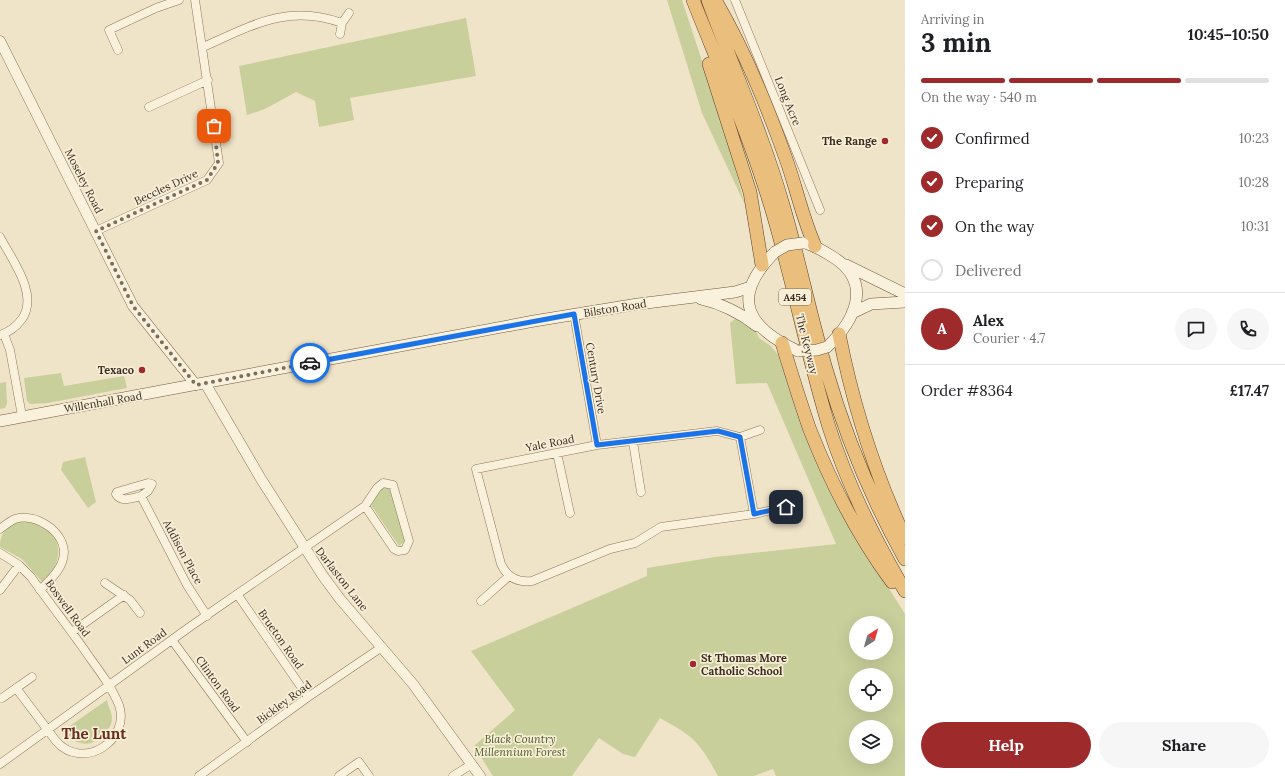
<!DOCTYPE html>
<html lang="en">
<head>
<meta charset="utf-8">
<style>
	:root { --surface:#fff; --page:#f6f6f6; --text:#202124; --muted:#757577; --line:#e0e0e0; --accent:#9e2a2b }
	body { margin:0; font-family:Lora,serif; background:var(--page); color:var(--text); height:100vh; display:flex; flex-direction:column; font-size:15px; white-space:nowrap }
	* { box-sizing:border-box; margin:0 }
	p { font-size:13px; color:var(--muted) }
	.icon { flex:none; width:22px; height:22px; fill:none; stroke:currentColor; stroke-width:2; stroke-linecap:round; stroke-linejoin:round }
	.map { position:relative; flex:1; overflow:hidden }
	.side { display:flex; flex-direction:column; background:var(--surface); width:380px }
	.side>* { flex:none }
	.needle { width:26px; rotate:37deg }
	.buttons { position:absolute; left:849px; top:616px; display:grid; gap:8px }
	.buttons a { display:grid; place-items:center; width:44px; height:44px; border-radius:50%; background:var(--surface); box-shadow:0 4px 16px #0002; font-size:20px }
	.pin { position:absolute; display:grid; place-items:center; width:34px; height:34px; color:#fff; margin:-17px; border-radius:8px; box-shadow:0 2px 6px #0006 }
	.courier { position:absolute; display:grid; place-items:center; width:40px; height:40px; margin:-20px; border:3px solid #1a73e8; border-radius:50%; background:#fff; color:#222; box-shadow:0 1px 5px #0007 }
	.overview em { font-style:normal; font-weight:700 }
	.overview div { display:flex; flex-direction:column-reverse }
	.overview { display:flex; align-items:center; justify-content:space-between; height:68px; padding:0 16px }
	h1 { font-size:26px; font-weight:700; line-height:30px }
	.bar { display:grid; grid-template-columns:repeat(4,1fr); gap:6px 4px; align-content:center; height:48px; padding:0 16px }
	.bar i { height:5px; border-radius:3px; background:var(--line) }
	.bar .selected { background:var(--accent) }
	.bar p { grid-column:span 4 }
	.line { display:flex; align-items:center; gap:10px; padding:0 16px; border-top:1px solid var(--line) }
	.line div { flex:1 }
	.round { display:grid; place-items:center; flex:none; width:42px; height:42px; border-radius:21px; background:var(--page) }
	ol { padding:0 16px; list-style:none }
	li { display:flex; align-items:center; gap:12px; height:44px }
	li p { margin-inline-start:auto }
	li .icon { padding:4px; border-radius:50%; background:var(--accent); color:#fff; stroke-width:4 }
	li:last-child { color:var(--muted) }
	li i { width:22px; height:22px; border:2px solid var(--line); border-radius:50% }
	.button { display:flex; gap:8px; margin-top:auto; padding:8px 16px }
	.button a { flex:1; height:46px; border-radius:24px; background:var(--accent); color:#fff; font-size:16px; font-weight:700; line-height:46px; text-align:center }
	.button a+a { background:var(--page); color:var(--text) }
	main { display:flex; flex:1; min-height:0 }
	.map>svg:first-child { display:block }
</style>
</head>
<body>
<main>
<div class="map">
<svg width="905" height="776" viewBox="0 0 905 776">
	<rect width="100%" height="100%" fill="#f0e4c8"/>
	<path fill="#c9cf9b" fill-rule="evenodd" d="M667,0H682L725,131L745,205L702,113Z
		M466,18L476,76L350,98L354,120L319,127L315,101L296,92L265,109L247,115L239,66Z
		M736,318L757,333L759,338L771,346L780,357L871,560L905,614V776H776L773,769L754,776H718C699,741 694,737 660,718L635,757L623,754L599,738L572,776H493L474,746L515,710L471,651L647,576V568L715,557L836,544L767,383L736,384L730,323ZM856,623H886V653H856ZM856,675H886V705H856ZM856,727H886V757H856Z
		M61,373L64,386L124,376L127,388L48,403L30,404L27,401L24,378Z
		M6,382L7,404L5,408L0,409V383Z
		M85,457L96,502L88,508L61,470L63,462Z
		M385,487L391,490L405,541L399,546L371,505L381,489Z
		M19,521C59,522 71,555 43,583L22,559L0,547C0,533 6,527 19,521Z
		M107,700C108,706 112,713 112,718C112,725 108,730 104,734C89,750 76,744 61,732Z"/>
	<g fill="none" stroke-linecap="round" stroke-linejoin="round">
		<g stroke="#8d765c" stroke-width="9">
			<path id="minor" d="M735,0L820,210
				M340,34L342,23L349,13
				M203,47C251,26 288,3 342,23
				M118,50L109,30L156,8L179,0
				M149,107L208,80
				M96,231L207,180L219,163L195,0
				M0,237C12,260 39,294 22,319C16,327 10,332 0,335
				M574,314L597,445
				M4,334L10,350L22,416
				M717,431L740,437L754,514L661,527L635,543L610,549L532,581C517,583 507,577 501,564L476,469L597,445Z
				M740,437L760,430
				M633,442L641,492
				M557,453L570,513
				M141,496L148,491L152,484L148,483L117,492L116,494C121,503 133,498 141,496L187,585L207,616
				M754,514L786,507L796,503
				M0,529C5,525 10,521 15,519C35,513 63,530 64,552C64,568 50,580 40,590
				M0,553L19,565L31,577C50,604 71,630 90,658C101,673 112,688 119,705C131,740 83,772 56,741L16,688
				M105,583L130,600L140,613
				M0,590L19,565
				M237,594L308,697
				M481,601L509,576
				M72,632L124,595
				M172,640L247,742
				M2,698L32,677
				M0,764L191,626L365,506L377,488L383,483L393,485L409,541L405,550L398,551L394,549L365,506
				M199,776L308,697L382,647
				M339,776L359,762L369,776
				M453,776L472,764"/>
		</g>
		<g stroke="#8d765c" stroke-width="11">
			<path id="tertiary" d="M0,41L133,306L196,385
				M205,383L261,479L323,576L340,599L413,684L480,776"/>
		</g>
		<g stroke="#6f573f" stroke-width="12">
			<path id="secondary" d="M808,244C817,247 825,252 833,257C873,282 856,320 827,347
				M775,252C730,297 746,327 798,351
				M846,265L905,294
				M701,299C723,304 739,312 757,326
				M852,313L871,304L905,302
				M0,421L534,321L638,304L735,292L751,287"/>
		</g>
		<g stroke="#5b4430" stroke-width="14">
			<path id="trunk" d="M693,0C720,68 750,137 771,207C793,280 807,355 829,427C847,484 875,540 905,591
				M708,0C733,68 763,135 783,205C799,259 810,315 826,369C845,435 871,498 905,559
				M715,0C744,49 766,103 785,156C796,186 802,217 815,246
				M709,64L750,192L762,265
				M839,334C853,405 874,472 905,538
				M782,343C791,372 800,402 810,430C831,483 858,536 892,582"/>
		</g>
		<use href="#minor" stroke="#faf1dc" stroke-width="8"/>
		<use href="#tertiary" stroke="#faf1dc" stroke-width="10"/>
		<use href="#secondary" stroke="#faf1dc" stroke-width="11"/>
		<use href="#trunk" stroke="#eabe7c" stroke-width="13"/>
		<g stroke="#6f573f" stroke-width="12" stroke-linecap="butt">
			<path id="secondary-bridge" d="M775,252L787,245L803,243
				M798,351L817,350L827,347"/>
		</g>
		<use href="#secondary-bridge" stroke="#faf1dc" stroke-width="11"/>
	</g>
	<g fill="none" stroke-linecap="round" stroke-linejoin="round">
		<path stroke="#7c6e5b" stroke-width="4" stroke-dasharray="0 7.2" d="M214,126L218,163L207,180L96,231L133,306L196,385L310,363"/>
		<path stroke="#1a73e8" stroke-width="5" d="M310,363L574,314L597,445L718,431L740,437L754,514L786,507"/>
	</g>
	<g fill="#9e2a2b" stroke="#f7eed8" stroke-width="1.5">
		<circle cx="885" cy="141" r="4"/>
		<circle cx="142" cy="370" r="4"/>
		<circle cx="693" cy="664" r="4"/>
	</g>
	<g text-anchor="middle" stroke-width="3.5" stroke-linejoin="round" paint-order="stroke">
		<rect fill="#f7eed8" stroke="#756857" stroke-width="1" x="779" y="289" width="32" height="16" rx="3"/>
		<g font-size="10" font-weight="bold" fill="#3d2e20">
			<text x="795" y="301">A454</text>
		</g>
		<g font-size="11" fill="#3d2e20" stroke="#f7eed8">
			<text transform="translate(788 101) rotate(68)" y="4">Long Acre</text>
			<text transform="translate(84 181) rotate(63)" y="4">Moseley Road</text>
			<text transform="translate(166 187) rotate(-25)" y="4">Beccles Drive</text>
			<text transform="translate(615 308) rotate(-9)" y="4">Bilston Road</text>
			<text transform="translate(807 344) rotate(76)" y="4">The Keyway</text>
			<text transform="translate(596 378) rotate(80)" y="4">Century Drive</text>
			<text transform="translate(103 402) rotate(-10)" y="4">Willenhall Road</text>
			<text transform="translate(550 443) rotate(-11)" y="4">Yale Road</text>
			<text transform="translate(183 552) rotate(62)" y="4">Addison Place</text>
			<text transform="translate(342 579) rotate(52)" y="4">Darlaston Lane</text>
			<text transform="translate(68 608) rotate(54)" y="4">Boswell Road</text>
			<text transform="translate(281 639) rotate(55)" y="4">Brueton Road</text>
			<text transform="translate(144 646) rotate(-36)" y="4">Lunt Road</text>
			<text transform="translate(218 684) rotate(54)" y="4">Clinton Road</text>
			<text transform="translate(284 702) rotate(-36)" y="4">Bickley Road</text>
		</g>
		<g font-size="11" font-weight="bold" fill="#3d2e20" stroke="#f7eed8" text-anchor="end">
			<text x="877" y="145">The Range</text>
			<text x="134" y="374">Texaco</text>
			<text x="701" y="662" text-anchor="start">St Thomas More<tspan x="701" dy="13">Catholic School</tspan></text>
		</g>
		<g font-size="11" font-style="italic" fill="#4d5a26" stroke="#f7eed8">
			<text x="520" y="743">Black Country<tspan x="520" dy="13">Millennium Forest</tspan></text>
		</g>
		<g font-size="15" font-weight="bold" fill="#6b2e1e" stroke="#f7eed8">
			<text x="94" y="739">The Lunt</text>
		</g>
	</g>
</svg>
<div class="buttons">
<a><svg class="needle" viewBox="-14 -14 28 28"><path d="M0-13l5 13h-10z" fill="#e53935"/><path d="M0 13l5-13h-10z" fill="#757577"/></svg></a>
<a><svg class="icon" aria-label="locate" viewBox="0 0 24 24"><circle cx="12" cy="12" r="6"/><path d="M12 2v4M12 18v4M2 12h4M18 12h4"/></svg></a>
<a><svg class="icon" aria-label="layers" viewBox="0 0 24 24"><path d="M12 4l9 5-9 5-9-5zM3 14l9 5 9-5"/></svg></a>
</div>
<div class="pin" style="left:214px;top:126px;background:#ea580c"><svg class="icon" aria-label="bag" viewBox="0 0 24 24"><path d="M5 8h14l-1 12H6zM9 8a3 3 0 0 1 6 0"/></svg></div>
<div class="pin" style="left:786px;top:507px;background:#1f2937"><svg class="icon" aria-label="home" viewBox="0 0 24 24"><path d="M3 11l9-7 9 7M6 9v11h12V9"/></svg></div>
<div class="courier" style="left:310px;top:363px"><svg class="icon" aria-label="car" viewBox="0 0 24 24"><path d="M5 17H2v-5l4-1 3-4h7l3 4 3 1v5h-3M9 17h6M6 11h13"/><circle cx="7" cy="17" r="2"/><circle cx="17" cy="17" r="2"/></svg></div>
</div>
<section class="side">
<div class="overview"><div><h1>3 min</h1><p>Arriving in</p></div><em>10:45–10:50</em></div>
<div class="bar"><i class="selected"></i><i class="selected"></i><i class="selected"></i><i></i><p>On the way · 540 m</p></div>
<ol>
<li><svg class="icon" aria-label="check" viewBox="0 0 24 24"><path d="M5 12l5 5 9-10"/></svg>Confirmed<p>10:23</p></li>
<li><svg class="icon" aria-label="check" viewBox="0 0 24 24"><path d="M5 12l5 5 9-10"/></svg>Preparing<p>10:28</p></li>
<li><svg class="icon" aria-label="check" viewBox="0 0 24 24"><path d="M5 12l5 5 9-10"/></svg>On the way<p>10:31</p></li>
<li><i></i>Delivered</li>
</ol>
<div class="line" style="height:72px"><b class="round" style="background:var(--accent);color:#fff">A</b><div><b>Alex</b><p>Courier · 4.7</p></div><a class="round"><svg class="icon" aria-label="chat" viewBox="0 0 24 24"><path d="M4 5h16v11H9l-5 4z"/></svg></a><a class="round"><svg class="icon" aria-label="phone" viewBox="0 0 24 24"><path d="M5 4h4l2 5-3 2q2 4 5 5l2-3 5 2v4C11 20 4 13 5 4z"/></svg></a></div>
<div class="line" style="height:52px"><div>Order #8364</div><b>£17.47</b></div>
<div class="button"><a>Help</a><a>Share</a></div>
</section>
</main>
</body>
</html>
